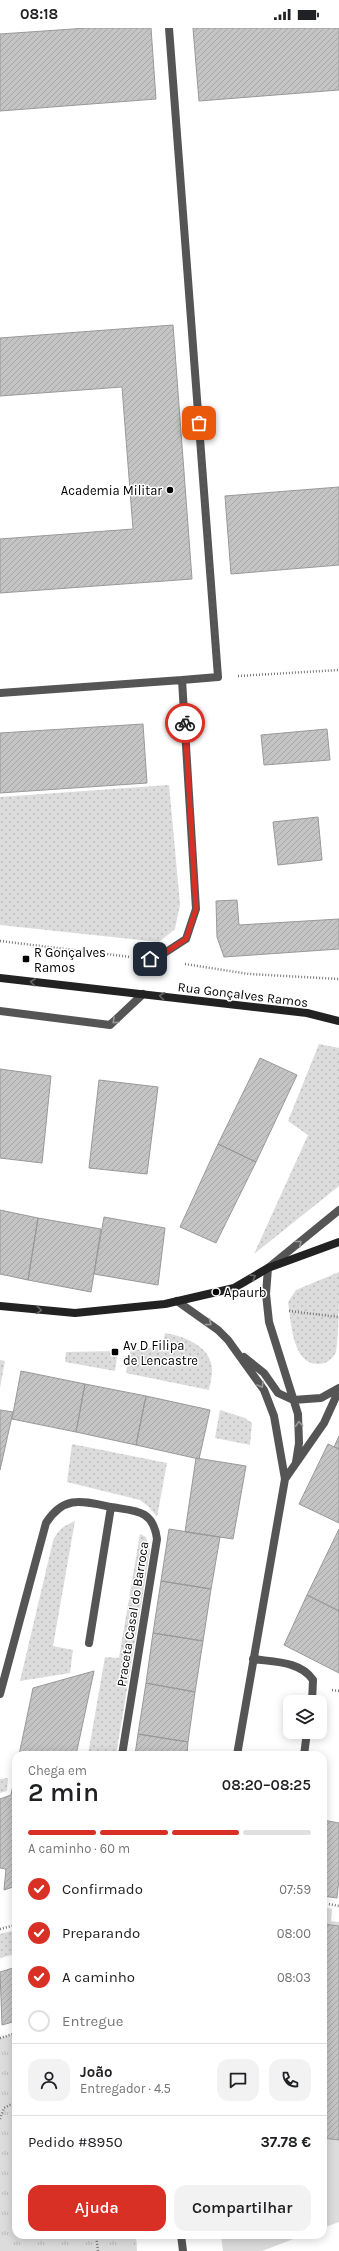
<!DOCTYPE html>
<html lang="pt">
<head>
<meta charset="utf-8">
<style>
	:root { --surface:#fff; --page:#f2f2f2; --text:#202124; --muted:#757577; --line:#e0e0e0; --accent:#d93025 }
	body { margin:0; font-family:Karla,sans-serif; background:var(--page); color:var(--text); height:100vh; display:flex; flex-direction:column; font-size:15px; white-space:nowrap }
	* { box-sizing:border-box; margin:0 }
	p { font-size:13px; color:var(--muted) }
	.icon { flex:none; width:22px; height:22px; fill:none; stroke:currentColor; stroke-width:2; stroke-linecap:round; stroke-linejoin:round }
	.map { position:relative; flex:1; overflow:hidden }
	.details { position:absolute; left:12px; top:1723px; width:315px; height:488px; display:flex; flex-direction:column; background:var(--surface); border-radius:12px; box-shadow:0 2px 10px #0003 }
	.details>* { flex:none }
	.fabs { position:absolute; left:283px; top:1667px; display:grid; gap:8px }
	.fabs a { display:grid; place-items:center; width:44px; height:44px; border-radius:8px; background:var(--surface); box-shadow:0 2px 10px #0003; font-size:20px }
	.pin { position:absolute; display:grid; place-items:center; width:34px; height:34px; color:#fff; margin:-17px; border-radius:8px; box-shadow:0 2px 6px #0006 }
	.courier { position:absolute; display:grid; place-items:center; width:40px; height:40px; margin:-20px; border:3px solid #d93025; border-radius:50%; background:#fff; color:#222; box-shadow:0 1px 5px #0007 }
	.summary em { font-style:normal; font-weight:600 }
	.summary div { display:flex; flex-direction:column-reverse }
	.summary { display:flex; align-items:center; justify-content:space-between; height:68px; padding:0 16px }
	h1 { font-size:26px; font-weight:600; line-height:30px }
	.bar { display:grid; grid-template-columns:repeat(4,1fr); gap:6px 4px; align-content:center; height:48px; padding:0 16px }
	.bar i { height:5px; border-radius:3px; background:var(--line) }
	.bar .on { background:var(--accent) }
	.bar p { grid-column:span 4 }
	.line { display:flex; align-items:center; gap:10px; padding:0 16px; border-top:1px solid var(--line) }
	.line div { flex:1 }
	.round { display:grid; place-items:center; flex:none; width:42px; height:42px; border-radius:12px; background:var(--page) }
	ol { padding:0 16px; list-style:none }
	li { display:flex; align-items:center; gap:12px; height:44px }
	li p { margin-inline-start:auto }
	li .icon { padding:4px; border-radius:50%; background:var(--accent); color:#fff; stroke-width:4 }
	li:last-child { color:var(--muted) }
	li i { width:22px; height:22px; border:2px solid var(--line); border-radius:50% }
	.button { display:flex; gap:8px; margin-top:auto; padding:8px 16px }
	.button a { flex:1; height:46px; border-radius:12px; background:var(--accent); color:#fff; font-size:16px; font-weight:600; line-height:46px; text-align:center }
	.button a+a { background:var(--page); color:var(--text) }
	.status { display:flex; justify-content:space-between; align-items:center; height:28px; padding:0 20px; background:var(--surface); direction:ltr }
	.status svg { height:11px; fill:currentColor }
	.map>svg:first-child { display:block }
</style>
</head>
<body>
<div class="status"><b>08:18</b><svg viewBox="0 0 49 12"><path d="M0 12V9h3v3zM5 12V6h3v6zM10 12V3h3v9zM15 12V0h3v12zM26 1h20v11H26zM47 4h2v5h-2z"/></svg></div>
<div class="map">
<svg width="339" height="2223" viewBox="0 0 339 2223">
	<defs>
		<pattern id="grass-dots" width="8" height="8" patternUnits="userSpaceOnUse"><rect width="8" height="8" fill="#dcdcdc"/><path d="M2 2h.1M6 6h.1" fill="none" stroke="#bbb" stroke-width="1.8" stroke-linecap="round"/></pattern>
		<pattern id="park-tufts" width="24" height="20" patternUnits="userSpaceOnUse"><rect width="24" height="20" fill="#dcdcdc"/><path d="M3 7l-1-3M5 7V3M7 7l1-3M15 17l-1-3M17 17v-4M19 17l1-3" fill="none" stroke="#bbb"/></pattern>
		<pattern id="building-hatch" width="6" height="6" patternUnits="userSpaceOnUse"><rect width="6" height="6" fill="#c4c4c4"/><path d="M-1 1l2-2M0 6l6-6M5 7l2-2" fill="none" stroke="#a7a7a7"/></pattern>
	</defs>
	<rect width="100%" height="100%" fill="#fff"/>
	<path fill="url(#grass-dots)" d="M169,757L180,876L175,901L159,914L0,897V769Z
		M319,1016L339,1020V1158L254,1226L308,1107L288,1093Z
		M339,1244C339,1264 339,1307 336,1324C333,1330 327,1336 319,1336C292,1338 291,1292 288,1274L296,1262Z
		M165,1305C184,1308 213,1319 212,1343C212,1349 210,1356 209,1362L126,1345L130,1323L162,1318Z
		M118,1323L115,1343L65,1334L66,1324Z
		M0,1332L5,1333L0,1360Z
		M220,1382L245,1390L252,1395L250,1417L215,1410Z
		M72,1416L167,1435L157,1489L149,1479L140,1472L67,1454Z
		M75,1493L53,1618L73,1622L70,1645L20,1653L53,1513C58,1502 63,1498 75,1493Z
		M140,1506L146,1509L150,1523L116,1727H88L105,1629L119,1630Z
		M8,1750L7,1763L0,1765V1751Z
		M16,1902V1926L0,1930V1906Z"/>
	<path fill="url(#park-tufts)" d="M16,2005V2207H136L137,2223H0V2010Z"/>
	<path fill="#dcdcdc" d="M323,1879L332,1881L331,1893L339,1894V2194L323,2200Z
		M221,2207H304L262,2223H223Z"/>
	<path fill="url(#building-hatch)" stroke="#999" d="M87,0H151L156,71L0,83V6Z
		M193,0H339V62L199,73Z
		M173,297L192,551L0,565V511L133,501L122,359L0,368V310Z
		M339,459V537L231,546L225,468Z
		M143,696L147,755L0,765V705Z
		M327,701L330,732L264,737L261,707Z
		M318,789L322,832L278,837L273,794Z
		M237,872L239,897L339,891V921L224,929L217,909L216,873Z
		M260,1030L297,1047L256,1134L218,1116Z
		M0,1041L51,1048L42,1135L0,1130Z
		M99,1052L158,1059L147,1146L89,1140Z
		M218,1116L256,1134L216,1215L180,1199Z
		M0,1182L38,1190L28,1252L0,1246Z
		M104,1189L165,1200L158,1257L94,1246Z
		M38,1190L101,1201L91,1264L28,1252Z
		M21,1343L85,1356L76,1404L12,1391Z
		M85,1356L146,1368L136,1417L76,1404Z
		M146,1368L210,1382L199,1431L136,1417Z
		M0,1382L13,1384L0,1442Z
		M339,1408V1421L334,1419Z
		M328,1416L339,1421V1495L299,1476Z
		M196,1430L246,1438L233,1511L185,1504Z
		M169,1501L220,1509L211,1561L161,1553Z
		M339,1501V1583L307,1567Z
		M161,1553L211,1561L203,1613L153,1605Z
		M307,1567L339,1583V1645L284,1617Z
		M153,1605L203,1613L195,1664L146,1655Z
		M94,1643L76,1727H19L33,1660Z
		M146,1655L195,1664L188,1714L138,1706Z
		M138,1706L188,1714L187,1727H135Z
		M16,1741V1858L4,1862L6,1841L0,1840V1771L11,1767Z
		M323,1792L339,1795V1851L337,1870L323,1868Z
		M323,1896L339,1898V2112L323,2110Z
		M16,1939V1993L2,1997L0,1944Z"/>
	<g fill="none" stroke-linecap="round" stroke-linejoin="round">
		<path stroke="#777" stroke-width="2.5" stroke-dasharray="1 2" stroke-linecap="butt" d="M238,648L339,642
			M0,913L131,929
			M185,936L249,946L339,951
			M289,1283L339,1289
			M332,1662L339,1663
			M323,1875L339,1878
			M0,1901L16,1897
			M0,2010L16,2005
			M0,2091L4,2080L16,2074
			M96,2207L98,2223"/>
		<path stroke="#555" stroke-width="8" d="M169,0L218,649L182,652
			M0,665L182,652L196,881L186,911L166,924L149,931
			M111,1479C135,1483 153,1481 157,1511L122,1727
			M0,1666L46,1495C64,1467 82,1473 111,1479L89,1615"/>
		<path stroke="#555" stroke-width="8" d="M0,983L110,997L143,966
			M177,1273L218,1302L228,1312L264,1362L274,1388L285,1451L237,1727
			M244,1329L264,1345L278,1365L293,1372L321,1370L339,1360
			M296,1434L299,1415L298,1386L269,1294L266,1266L268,1240L339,1182
			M285,1451L324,1395L339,1362
			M253,1631C273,1634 301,1633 313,1652L312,1674
			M304,1727L307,1704
			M181,2207L183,2223"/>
		<path stroke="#222" stroke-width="8" d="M0,950L307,985L339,993
			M0,1278L75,1285L165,1276L234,1260L268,1240L339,1214"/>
	</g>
	<defs><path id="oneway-chevron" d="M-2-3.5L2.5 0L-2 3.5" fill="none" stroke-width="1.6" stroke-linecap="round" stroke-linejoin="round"/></defs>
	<g stroke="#646464">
		<use href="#oneway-chevron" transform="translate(33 954) rotate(-174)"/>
		<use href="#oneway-chevron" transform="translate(162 968) rotate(-173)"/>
		<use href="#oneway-chevron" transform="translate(253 1249) rotate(-29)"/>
		<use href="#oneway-chevron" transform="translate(39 1282) rotate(5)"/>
	</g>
	<g stroke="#999">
		<use href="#oneway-chevron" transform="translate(115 993) rotate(137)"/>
		<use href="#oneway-chevron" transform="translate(299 1215) rotate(-39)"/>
		<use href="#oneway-chevron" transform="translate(209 1295) rotate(37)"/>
		<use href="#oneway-chevron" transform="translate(261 1357) rotate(59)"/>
		<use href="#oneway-chevron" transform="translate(299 1396) rotate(-94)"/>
	</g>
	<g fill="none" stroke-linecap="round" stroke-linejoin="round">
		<path stroke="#595959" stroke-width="4" stroke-dasharray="0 7.2" d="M185,695L182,652L218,648L199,395"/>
		<path stroke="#d93025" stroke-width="5" d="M150,931L166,924L186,911L196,881L185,695"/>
	</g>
	<g fill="#000" stroke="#fff" stroke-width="1.5">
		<circle cx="170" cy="462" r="4"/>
		<rect x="22" y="927" width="8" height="8" rx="2"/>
		<circle cx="216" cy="1264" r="4"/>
		<rect x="111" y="1320" width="8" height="8" rx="2"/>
	</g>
	<g text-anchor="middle" stroke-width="3" stroke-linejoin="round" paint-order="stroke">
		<g font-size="13" fill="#000" stroke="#fff" text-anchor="start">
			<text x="162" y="467" text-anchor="end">Academia Militar</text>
			<text x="34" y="929">R Gonçalves<tspan x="34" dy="15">Ramos</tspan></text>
			<text x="224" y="1269">Apaurb</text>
			<text x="123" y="1322">Av D Filipa<tspan x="123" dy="15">de Lencastre</tspan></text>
		</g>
		<g font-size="13" fill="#000" stroke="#fff">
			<text transform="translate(243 966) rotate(7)" y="5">Rua Gonçalves Ramos</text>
			<text transform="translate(132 1586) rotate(-81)" y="5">Praceta Casal do Barroca</text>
		</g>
	</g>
</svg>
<div class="fabs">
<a><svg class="icon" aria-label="layers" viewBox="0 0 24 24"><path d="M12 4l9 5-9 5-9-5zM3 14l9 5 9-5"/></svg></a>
</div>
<div class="pin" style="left:199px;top:395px;background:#ea580c"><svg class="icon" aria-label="bag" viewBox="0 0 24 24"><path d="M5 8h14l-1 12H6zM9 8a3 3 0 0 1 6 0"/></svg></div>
<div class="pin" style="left:150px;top:931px;background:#1f2937"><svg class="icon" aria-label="home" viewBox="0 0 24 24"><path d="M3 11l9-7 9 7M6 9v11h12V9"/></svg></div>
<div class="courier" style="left:185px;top:695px"><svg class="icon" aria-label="bike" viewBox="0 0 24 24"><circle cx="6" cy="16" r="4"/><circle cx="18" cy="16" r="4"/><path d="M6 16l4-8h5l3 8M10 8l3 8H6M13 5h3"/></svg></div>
<section class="details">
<div class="summary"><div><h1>2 min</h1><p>Chega em</p></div><em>08:20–08:25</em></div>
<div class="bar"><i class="on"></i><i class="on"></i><i class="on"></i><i></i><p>A caminho · 60 m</p></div>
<ol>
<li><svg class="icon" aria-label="check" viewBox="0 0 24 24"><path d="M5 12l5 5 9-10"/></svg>Confirmado<p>07:59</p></li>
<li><svg class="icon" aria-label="check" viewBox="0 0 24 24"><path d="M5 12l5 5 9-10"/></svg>Preparando<p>08:00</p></li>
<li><svg class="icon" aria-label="check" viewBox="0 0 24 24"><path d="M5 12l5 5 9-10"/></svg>A caminho<p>08:03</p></li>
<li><i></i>Entregue</li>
</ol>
<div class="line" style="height:72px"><a class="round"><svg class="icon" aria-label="person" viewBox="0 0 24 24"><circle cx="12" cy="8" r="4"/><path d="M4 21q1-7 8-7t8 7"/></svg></a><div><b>João</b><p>Entregador · 4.5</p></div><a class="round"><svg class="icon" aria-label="chat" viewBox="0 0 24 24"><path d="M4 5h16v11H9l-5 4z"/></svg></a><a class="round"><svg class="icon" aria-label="phone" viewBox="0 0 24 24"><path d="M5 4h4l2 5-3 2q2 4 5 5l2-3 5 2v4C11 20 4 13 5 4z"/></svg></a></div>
<div class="line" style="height:52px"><div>Pedido #8950</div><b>37.78 €</b></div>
<div class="button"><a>Ajuda</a><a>Compartilhar</a></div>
</section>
</div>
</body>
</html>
